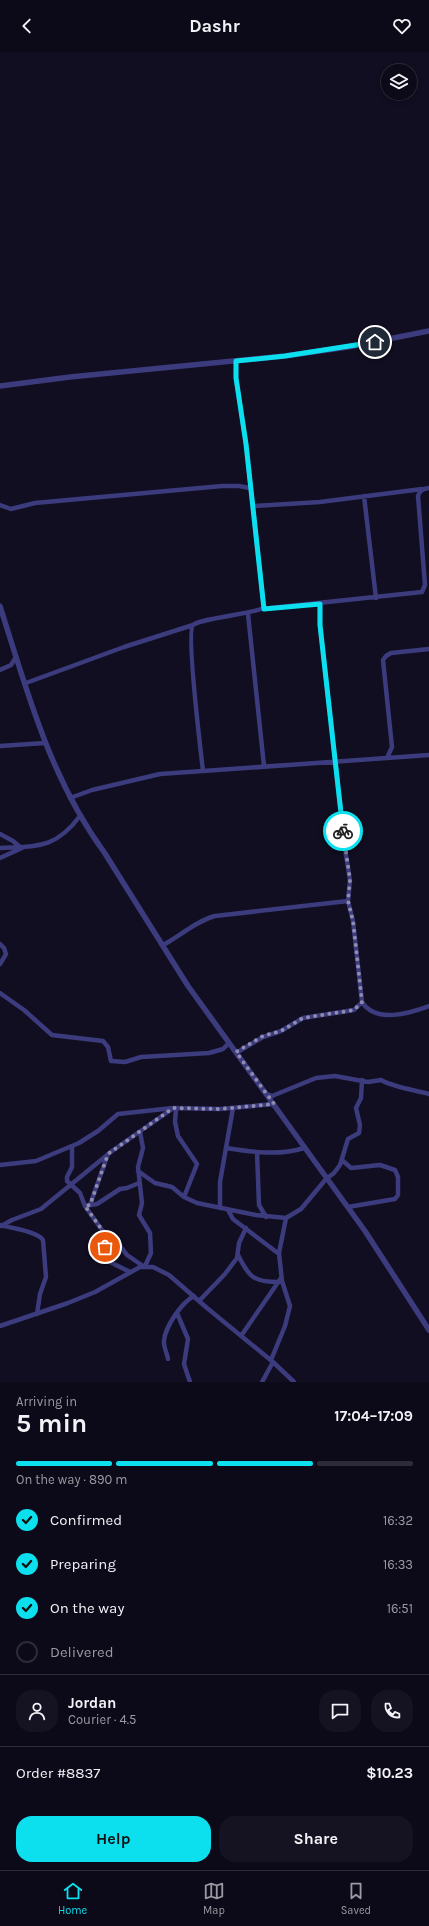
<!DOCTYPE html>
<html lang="en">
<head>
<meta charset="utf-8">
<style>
	:root { --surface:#0c0a18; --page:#151321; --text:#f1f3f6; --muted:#9a9aa2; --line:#2c2b37; --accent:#0cdfed }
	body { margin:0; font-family:Karla,sans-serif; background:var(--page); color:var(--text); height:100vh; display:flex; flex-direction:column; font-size:15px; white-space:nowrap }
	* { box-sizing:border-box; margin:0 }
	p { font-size:13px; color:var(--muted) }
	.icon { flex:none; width:22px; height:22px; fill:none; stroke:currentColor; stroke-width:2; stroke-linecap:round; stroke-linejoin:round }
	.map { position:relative; height:1330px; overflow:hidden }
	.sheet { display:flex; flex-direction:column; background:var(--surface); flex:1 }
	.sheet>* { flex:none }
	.tools { position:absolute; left:381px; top:12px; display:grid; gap:8px }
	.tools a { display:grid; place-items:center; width:36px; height:36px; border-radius:50%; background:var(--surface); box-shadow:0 2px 6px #0003,0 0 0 1px var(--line); font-size:20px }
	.pin { position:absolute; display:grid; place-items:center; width:34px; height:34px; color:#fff; margin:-17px; border:2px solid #fff; border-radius:50%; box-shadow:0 1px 4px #0007 }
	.courier { position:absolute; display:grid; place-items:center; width:40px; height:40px; margin:-20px; border:3px solid #0cdfed; border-radius:50%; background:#fff; color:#222; box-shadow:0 1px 5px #0007 }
	.overview em { font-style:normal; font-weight:700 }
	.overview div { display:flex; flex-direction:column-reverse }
	.overview { display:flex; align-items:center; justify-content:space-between; height:68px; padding:0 16px }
	h1 { font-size:26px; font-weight:700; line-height:30px }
	.bar { display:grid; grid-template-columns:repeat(4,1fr); gap:6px 4px; align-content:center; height:48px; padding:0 16px }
	.bar i { height:5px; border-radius:3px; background:var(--line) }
	.bar .current { background:var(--accent) }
	.bar p { grid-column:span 4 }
	.line { display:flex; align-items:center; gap:10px; padding:0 16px; border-top:1px solid var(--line) }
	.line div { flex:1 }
	.round { display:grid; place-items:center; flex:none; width:42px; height:42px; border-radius:16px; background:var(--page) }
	ol { padding:0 16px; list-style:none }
	li { display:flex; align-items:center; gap:12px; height:44px }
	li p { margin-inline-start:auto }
	li .icon { padding:4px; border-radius:50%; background:var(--accent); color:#111; stroke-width:4 }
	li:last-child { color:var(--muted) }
	li i { width:22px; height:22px; border:2px solid var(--line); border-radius:50% }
	.cta { display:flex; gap:8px; margin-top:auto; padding:8px 16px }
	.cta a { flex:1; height:46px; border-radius:16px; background:var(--accent); color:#111; font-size:16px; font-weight:700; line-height:46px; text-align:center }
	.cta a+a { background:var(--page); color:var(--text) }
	header { display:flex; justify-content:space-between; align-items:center; height:52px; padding:0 16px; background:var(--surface); font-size:18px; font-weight:700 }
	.tab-bar { display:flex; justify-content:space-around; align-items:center; height:56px; border-top:1px solid var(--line); background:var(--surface); font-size:11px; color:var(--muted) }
	.tab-bar a { display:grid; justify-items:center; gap:2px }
	.tab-bar .current { color:var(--accent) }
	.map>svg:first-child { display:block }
</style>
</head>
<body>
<header><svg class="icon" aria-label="back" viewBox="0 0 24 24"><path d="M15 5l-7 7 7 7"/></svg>Dashr<svg class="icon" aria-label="heart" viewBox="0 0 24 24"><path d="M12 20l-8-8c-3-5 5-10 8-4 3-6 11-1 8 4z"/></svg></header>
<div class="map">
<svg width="429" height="1330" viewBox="0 0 429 1330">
	<rect width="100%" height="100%" fill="#100e20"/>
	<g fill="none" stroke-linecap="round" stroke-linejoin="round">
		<path stroke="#3b3b7d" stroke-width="4.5" d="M236,309V326L246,392L264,557
			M364,444L376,546
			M0,453L11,457L35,451L222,434H239L250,436
			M253,454L320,450L422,437
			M320,552V573L345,797L350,828L348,849L353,869L362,950C376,972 410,961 429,954
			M248,562L264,714
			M0,618L11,613L16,605
			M26,631L124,595L193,573
			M0,694L45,691
			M387,706L429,703
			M203,719C201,701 186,580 193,573C199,567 248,562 261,557L422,540L425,533L418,444C420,438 423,437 429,436
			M70,746L92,738L160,722L387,706L392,695L383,608L386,604L391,601L429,597
			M0,782L13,789L20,795
			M0,796C38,794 55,797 80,764
			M0,806L22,796
			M0,892L4,896L6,902L0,912
			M163,893C180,884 196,869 215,864L348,849
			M0,941L24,958L52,983L103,989L108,995L111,1009L125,1010L141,1005L209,1001L223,997L229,991
			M236,1001L263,985L281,979L303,966L354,958L362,950
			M267,1042L272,1044L316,1026L335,1024L368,1030L381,1028C393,1035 414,1038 429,1042
			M176,1056L175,1070L178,1084L197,1112L184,1145
			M140,1080L143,1096L138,1115L142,1151L139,1163L150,1181L151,1201L145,1214
			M72,1094V1115L67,1125V1129L80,1141L85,1154L102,1178L116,1189L127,1203L143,1214
			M226,1096C252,1100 279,1104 304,1096
			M257,1100L259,1153L266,1165
			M342,1108L351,1116L380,1113L395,1118L398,1125V1143L395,1147L348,1155
			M0,1113L36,1109L79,1091L98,1079L118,1062L173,1056L220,1057L274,1052
			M138,1119L155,1131L172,1135L184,1145L197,1151L256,1163L286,1166L301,1157L326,1127L334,1121L340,1113L348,1087L359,1081L360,1073L356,1056L361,1046L362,1028
			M90,1153L108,1102
			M85,1154L97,1152L120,1137L127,1136L139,1131
			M220,1156V1130L233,1056
			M228,1158L233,1167L279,1202
			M0,1173C10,1176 37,1179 43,1188L46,1225L40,1242L37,1262
			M1,1174L12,1168L41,1157L112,1099L172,1057
			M102,1178L103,1189L110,1210L130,1220
			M238,1203C249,1225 253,1230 279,1230
			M199,1249L225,1222L237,1206L239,1191L246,1176
			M177,1261L188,1287L184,1312L190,1330
			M0,1274L68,1251L95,1240L140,1215H153L169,1223L207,1256L273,1310L294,1330
			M241,1284L281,1226
			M168,1307C167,1301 163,1294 164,1288C166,1274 181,1251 194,1244
			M271,1308L285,1274L290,1254L282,1229L279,1201L286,1166
			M262,1330L273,1310"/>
		<path stroke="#3b3b7d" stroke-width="5.5" d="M0,334L70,325L285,304L348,295L429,279
			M0,554C27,639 50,726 104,800L188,934L365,1179L429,1278"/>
	</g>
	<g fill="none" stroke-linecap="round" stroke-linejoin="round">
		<path stroke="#8f8cb0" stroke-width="4" stroke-dasharray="0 7.2" d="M105,1195L102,1185V1178L85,1154L90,1153L108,1102L173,1056L220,1057L274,1052L236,1000L263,984L281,979L303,966L354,958L362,950L353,869L348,849L350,828L343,779"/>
		<path stroke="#0cdfed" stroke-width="5" d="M343,779L320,573V552L264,557L246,392L236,326V309L285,304L375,290"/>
	</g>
</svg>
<div class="tools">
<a><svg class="icon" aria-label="layers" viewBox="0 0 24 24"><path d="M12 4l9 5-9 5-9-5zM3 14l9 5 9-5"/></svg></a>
</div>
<div class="pin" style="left:105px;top:1195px;background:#ea580c"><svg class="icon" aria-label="bag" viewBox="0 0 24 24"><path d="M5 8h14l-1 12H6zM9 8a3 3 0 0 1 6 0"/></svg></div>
<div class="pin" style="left:375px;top:290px;background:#1f2937"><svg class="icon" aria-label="home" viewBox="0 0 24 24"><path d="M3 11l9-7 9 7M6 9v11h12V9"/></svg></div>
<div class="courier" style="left:343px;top:779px"><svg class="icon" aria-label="bike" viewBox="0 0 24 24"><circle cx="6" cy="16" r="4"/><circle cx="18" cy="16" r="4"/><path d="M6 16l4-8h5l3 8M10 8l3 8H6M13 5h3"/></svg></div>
</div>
<section class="sheet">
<div class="overview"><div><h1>5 min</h1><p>Arriving in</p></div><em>17:04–17:09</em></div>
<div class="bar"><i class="current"></i><i class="current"></i><i class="current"></i><i></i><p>On the way · 890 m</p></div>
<ol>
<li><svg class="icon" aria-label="check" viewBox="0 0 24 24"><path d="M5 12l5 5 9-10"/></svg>Confirmed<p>16:32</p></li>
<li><svg class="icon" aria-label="check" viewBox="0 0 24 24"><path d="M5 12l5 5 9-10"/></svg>Preparing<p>16:33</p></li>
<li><svg class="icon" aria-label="check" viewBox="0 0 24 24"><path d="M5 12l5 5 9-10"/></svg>On the way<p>16:51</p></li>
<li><i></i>Delivered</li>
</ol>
<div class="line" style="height:72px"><a class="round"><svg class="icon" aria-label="person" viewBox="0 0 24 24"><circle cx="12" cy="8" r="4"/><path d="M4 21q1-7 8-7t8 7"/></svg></a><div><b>Jordan</b><p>Courier · 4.5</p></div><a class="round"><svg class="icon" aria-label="chat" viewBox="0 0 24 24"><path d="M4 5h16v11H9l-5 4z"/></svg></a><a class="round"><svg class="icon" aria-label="phone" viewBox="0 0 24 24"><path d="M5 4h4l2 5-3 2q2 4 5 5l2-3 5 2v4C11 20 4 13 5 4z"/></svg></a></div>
<div class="line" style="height:52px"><div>Order #8837</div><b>$10.23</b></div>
<div class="cta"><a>Help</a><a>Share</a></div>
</section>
<nav class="tab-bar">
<a class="current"><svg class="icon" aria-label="home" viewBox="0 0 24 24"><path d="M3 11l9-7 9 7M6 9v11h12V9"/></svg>Home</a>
<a><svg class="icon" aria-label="map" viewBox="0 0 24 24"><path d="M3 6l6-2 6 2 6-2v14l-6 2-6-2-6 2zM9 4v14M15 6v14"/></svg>Map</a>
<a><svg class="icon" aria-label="saved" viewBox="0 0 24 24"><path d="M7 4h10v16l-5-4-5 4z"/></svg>Saved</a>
</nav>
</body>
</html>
